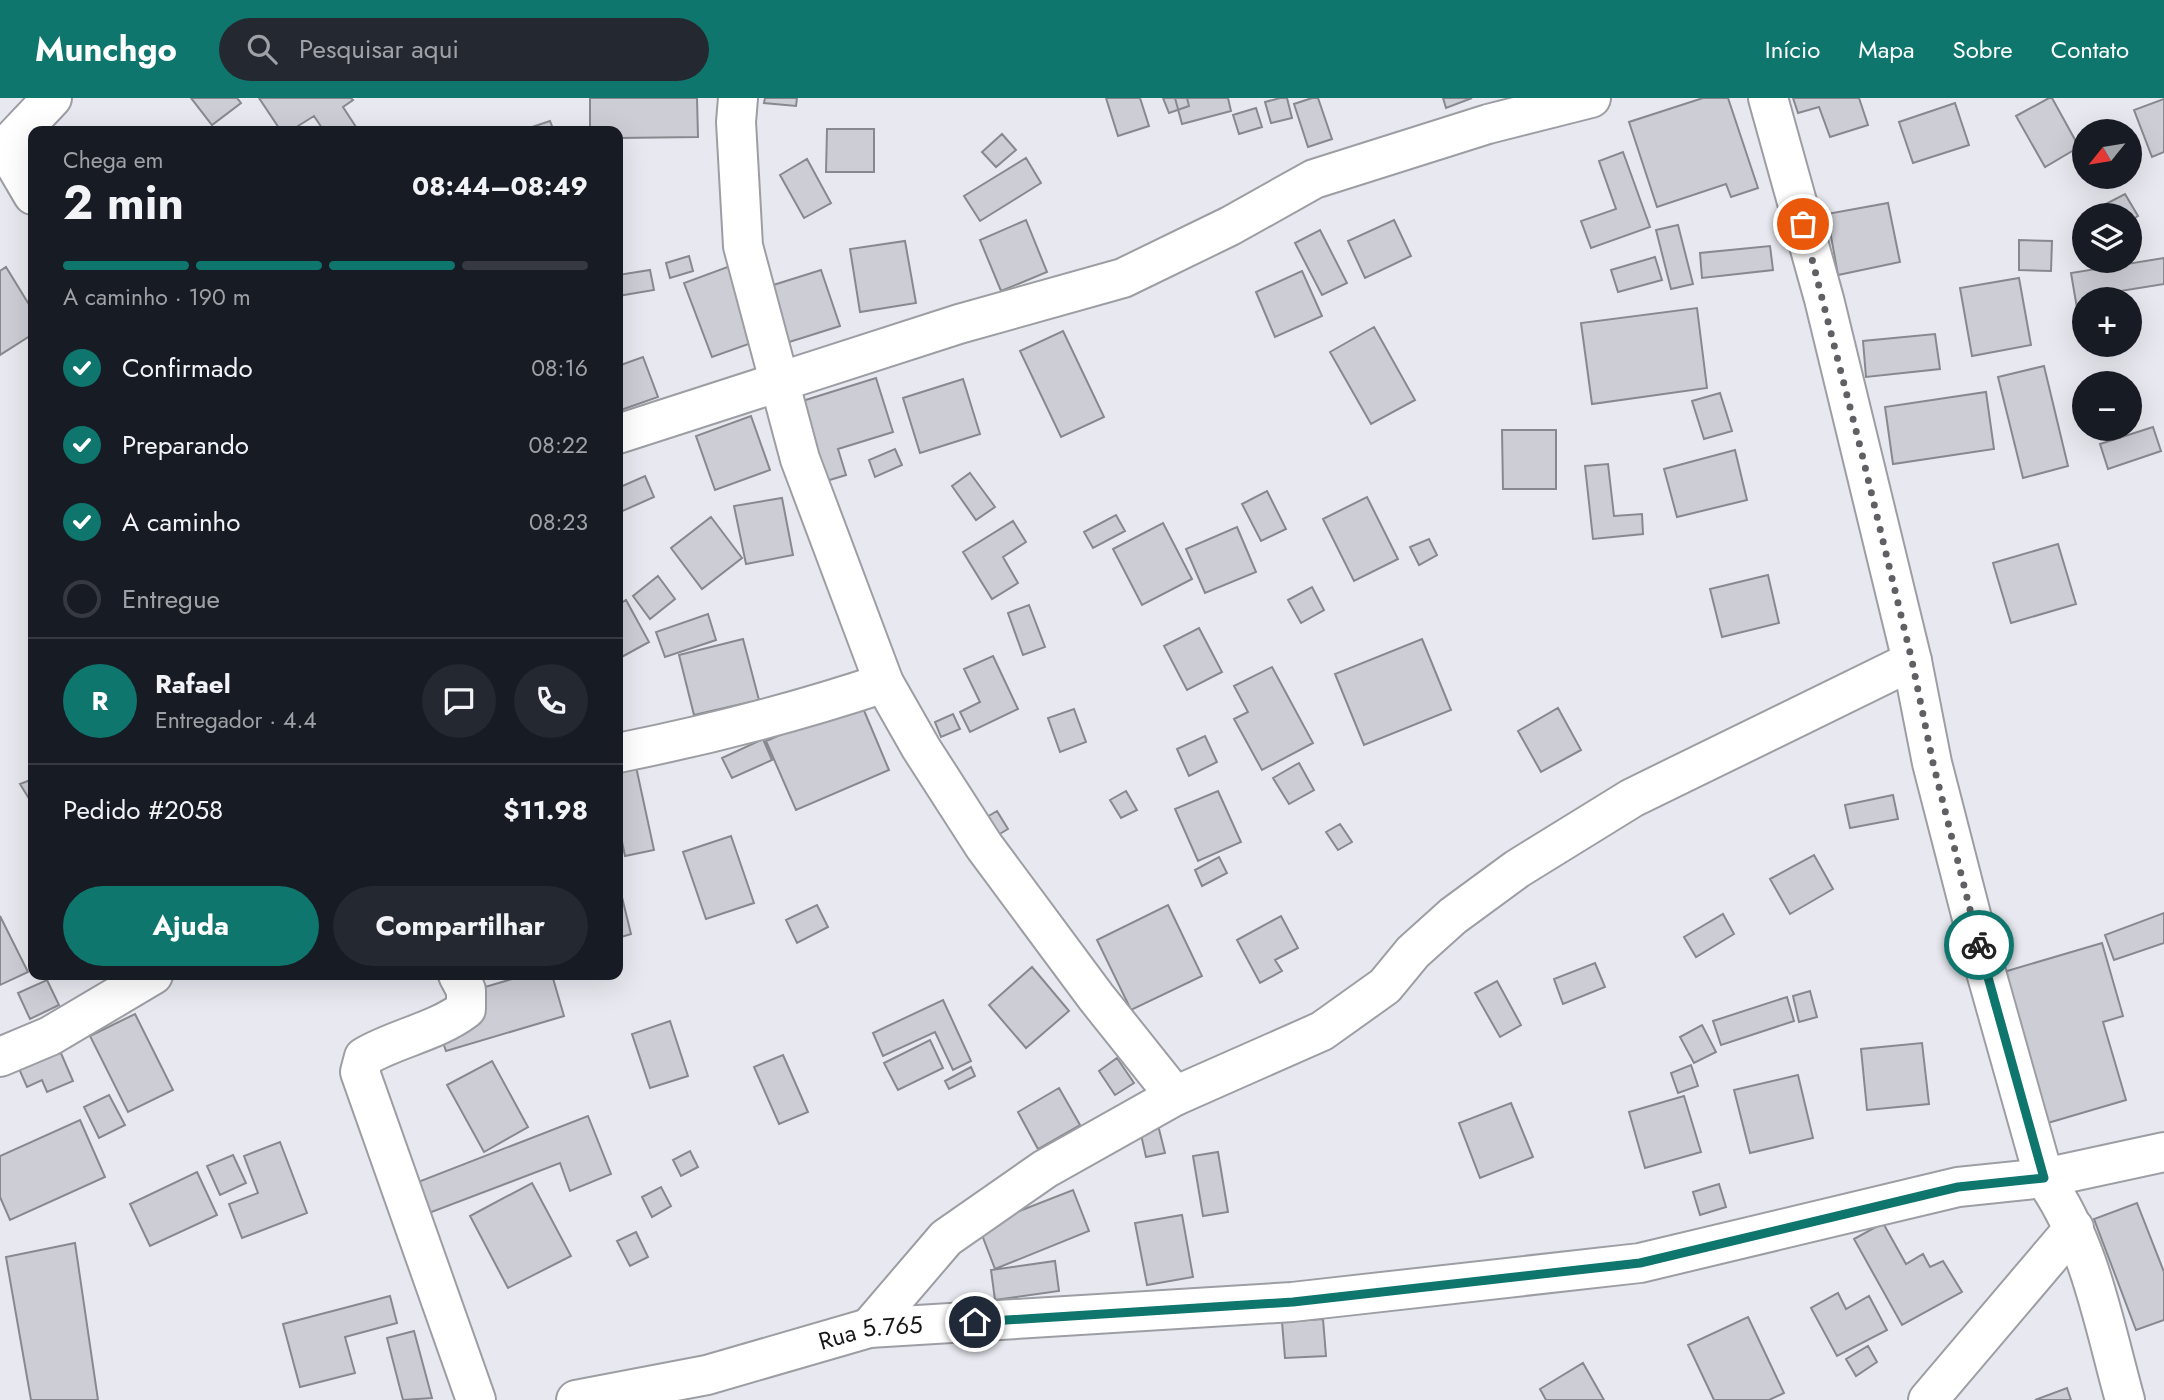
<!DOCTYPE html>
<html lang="pt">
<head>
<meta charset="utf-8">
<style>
	:root { --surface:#171b24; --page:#242831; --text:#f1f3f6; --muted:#9ea1a6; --line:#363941; --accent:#0f766e }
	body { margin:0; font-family:Jost,sans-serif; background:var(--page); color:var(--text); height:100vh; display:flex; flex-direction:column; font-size:26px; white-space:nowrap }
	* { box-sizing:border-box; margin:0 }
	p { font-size:23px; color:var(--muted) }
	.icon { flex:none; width:38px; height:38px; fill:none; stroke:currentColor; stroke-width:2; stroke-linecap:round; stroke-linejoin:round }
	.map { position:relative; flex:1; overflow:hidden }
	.side { position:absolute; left:28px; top:28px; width:595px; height:854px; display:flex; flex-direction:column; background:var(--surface); border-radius:14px; box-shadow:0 7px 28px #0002 }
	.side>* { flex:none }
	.needle { width:46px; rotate:240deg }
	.tools { position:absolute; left:2072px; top:21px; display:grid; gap:14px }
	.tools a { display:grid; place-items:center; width:70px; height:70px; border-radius:50%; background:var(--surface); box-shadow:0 7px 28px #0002; font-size:35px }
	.pin { position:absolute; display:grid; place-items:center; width:60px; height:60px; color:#fff; margin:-30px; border:4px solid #fff; border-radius:50%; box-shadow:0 2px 7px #0007 }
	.courier { position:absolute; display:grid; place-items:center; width:70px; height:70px; margin:-35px; border:5px solid #0f766e; border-radius:50%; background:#fff; color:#222; box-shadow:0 2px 9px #0007 }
	.headline em { font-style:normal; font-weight:700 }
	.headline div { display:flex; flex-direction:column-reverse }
	.headline { display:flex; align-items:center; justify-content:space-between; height:119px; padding:0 35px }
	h1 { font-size:46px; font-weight:700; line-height:52px }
	.bar { display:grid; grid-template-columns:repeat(4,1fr); gap:10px 7px; align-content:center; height:84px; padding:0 35px }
	.bar i { height:9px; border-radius:5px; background:var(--line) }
	.bar .on { background:var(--accent) }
	.bar p { grid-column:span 4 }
	.line { display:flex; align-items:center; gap:18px; padding:0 35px; border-top:2px solid var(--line) }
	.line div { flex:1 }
	.round { display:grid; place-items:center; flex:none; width:74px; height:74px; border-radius:37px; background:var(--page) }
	ol { padding:0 35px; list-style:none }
	li { display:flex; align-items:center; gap:21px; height:77px }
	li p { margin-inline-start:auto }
	li .icon { padding:7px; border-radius:50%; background:var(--accent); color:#fff; stroke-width:4 }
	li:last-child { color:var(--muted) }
	li i { width:38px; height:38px; border:4px solid var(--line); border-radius:50% }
	.action { display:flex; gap:14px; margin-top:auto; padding:14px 35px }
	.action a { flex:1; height:80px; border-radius:42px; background:var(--accent); color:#fff; font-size:28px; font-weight:700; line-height:80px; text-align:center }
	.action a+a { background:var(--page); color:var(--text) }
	header { display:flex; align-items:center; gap:42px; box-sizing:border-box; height:98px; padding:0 35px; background:var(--accent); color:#fff }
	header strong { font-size:33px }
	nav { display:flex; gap:38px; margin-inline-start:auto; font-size:24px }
	.search { width:490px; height:63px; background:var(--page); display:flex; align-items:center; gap:18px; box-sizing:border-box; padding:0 24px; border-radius:38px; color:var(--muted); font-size:26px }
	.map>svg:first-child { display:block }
</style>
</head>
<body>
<header>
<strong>Munchgo</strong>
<div class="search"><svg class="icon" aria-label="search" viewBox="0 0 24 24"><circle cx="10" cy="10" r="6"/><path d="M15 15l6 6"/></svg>Pesquisar aqui</div>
<nav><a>Início</a><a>Mapa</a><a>Sobre</a><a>Contato</a></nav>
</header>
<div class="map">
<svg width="2164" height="1302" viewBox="0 0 2164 1302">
	<rect width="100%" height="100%" fill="#e8e9f0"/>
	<path fill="#cdced5" stroke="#88898f" stroke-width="2" d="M191,0H237L241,5L212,27Z
		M259,0H351L353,2L343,9L356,29L350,33H324L314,18L290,33H281Z
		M590,0H697L698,39L618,40V33H590Z
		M765,0H797L796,8L764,5Z
		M1106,0H1140L1149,28L1118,38Z
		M1163,0H1187L1189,8L1169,15Z
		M1175,0H1228L1231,13L1182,26Z
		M1280,0H1287L1292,20L1271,25L1265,4Z
		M1312,0H1318L1332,41L1308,49L1294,6Z
		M1443,0H1472L1446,10Z
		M1703,0H1728L1758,90L1731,99L1726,86L1657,109L1629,24Z
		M1793,0H1859L1868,27L1830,39L1819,9L1798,15Z
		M2049,0H2052L2079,49L2045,69L2016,18Z
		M2164,1V54L2152,59L2134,12Z
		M1955,5L1969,47L1913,65L1899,24Z
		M1256,10L1262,29L1239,36L1233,17Z
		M550,23L554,33H520Z
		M827,31H874V74H826Z
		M1002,36L1016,52L996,69L982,54Z
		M1623,54L1650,129L1591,150L1581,123L1616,111L1599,63Z
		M1026,60L1041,85L980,123L964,98Z
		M807,61L831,105L804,120L780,77Z
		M2125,96L2138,118L2130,123V117H2104L2100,109Z
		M1888,105L1900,164L1838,177L1827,116Z
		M1026,122L1047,174L1001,193L980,142Z
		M1394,122L1411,158L1365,180L1348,143Z
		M1678,127L1693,186L1671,191L1656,132Z
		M1320,132L1347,185L1322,197L1295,145Z
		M2019,142L2052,143L2051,173L2019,172Z
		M905,143L916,205L860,214L850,151Z
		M1770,148L1773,172L1702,180L1700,155Z
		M689,158L693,173L670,180L666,165Z
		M1655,159L1662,182L1618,194L1611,172Z
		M2164,160V186L2108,195L2109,201H2084V215L2078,216L2071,175Z
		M733,167L760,242L712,259L684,185Z
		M6,169L33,213V236L0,257V173Z
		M650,172L654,192L618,198V177Z
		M821,172L840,228L786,245L767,189Z
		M1302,173L1322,218L1275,239L1256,194Z
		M2019,180L2031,247L1972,258L1960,190Z
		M1697,210L1707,290L1592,306L1581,225Z
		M1374,229L1415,302L1371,326L1330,254Z
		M1063,233L1104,319L1061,339L1020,253Z
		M1935,236L1940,271L1866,279L1863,243Z
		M643,259L658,299L618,313V268Z
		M2044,268L2068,368L2023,380L1998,279Z
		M876,280L893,334L838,351L846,377L820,385L796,305Z
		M963,281L980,336L920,355L903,300Z
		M1986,294L1994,351L1893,366L1885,309Z
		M1720,295L1732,333L1704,341L1692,303Z
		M751,318L770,372L715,392L696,338Z
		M2153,329L2161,353L2108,371L2100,346Z
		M1502,332H1556V391H1503Z
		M895,351L902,367L875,379L869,362Z
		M1735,352L1747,402L1677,419L1664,371Z
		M1608,366L1614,418L1642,416L1643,436L1593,441L1585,368Z
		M970,375L995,409L976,422L952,388Z
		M645,378L654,399L618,415V390Z
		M1267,393L1286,431L1261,443L1242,406Z
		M1367,399L1398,461L1354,483L1323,421Z
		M782,400L793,457L746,466L734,408Z
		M1116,417L1125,433L1093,450L1084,434Z
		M711,419L742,460L702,491L671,450Z
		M1013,423L1026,444L1003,459L1018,485L992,501L963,454Z
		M1163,425L1192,481L1142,507L1113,451Z
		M1237,429L1256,474L1205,495L1186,451Z
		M1429,441L1437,457L1419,467L1410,449Z
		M2058,446L2076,506L2011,525L1993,465Z
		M1768,477L1779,525L1722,539L1710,491Z
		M658,478L675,501L650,521L633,498Z
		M1312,489L1324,512L1301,525L1288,502Z
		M626,502L649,544L618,561V507Z
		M1029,507L1045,549L1023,557L1008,515Z
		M708,516L716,542L665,559L656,534Z
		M1199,530L1222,574L1187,592L1164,548Z
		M743,541L759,602L694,617L679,557Z
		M1422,541L1451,612L1364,647L1335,576Z
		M993,558L1018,611L970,634L960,614L980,604L964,571Z
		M1272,569L1313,645L1262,672L1234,621L1248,614L1234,588Z
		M860,603L889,672L796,712L766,643Z
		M1558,610L1581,652L1541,674L1518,633Z
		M1074,611L1086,644L1060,654L1048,620Z
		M953,616L960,631L941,639L935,624Z
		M1205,638L1217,664L1189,678L1177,651Z
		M763,641L772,662L732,680L722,660Z
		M635,664L654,752L625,758L618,725V667Z
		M1299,665L1314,692L1289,706L1273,680Z
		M33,681V707L20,686Z
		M1126,693L1137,712L1121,720L1110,702Z
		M1218,693L1241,744L1198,763L1175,711Z
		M1893,697L1898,721L1850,730L1845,707Z
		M997,713L1008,731L986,744L975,726Z
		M1340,726L1352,744L1338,752L1326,734Z
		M731,738L754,805L706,821L683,754Z
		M1814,757L1833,791L1790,816L1770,781Z
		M1219,759L1227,775L1202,788L1195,772Z
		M618,791H620L631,836L618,840Z
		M817,807L828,829L797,845L786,822Z
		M1168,807L1202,878L1131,912L1097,842Z
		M2164,815V845L2114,862L2105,837Z
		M1723,816L1734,836L1696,859L1684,839Z
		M0,818L28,874L0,887Z
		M1281,818L1298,850L1275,862L1282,873L1260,885L1237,842Z
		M2102,845L2123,918L2103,924L2126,1002L2041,1027L1997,876Z
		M1595,865L1605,889L1563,906L1554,881Z
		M1032,869L1069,913L1026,950L989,907Z
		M511,877H552L564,918L446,953L440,936L468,894L512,881Z
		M47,882L59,907L30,921L18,895Z
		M1497,883L1521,927L1500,939L1475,895Z
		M1810,893L1817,919L1799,924L1793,898Z
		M1787,899L1794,923L1721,947L1713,923Z
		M943,902L971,963L953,972L935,934L883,958L873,935Z
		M135,916L173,992L128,1014L90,938Z
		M670,923L688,978L650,990L632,936Z
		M1702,927L1716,954L1694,965L1680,939Z
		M930,942L943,970L898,992L884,965Z
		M1922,945L1929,1006L1867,1012L1861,951Z
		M57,946L73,983L47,994L42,982L27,989L16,964Z
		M783,957L808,1014L779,1026L754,969Z
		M1117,960L1134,985L1115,997L1099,973Z
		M492,963L528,1029L484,1054L447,987Z
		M1691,967L1698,988L1678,995L1671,975Z
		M971,969L975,978L949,991L945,983Z
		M1798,977L1813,1040L1750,1055L1734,992Z
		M1059,990L1080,1027L1038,1051L1018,1014Z
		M109,997L125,1027L99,1040L84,1009Z
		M1684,998L1701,1054L1645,1070L1629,1014Z
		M1511,1005L1533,1059L1480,1080L1459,1025Z
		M588,1018L611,1076L570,1093L560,1065L429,1115L418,1084Z
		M80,1022L105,1079L10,1122L0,1099V1058Z
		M1158,1027L1165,1055L1146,1059L1140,1032Z
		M280,1044L307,1115L242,1140L229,1106L258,1095L244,1058Z
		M690,1053L698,1069L681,1078L673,1062Z
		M1218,1054L1228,1114L1203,1118L1193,1058Z
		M233,1057L246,1085L220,1097L207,1068Z
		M197,1074L217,1117L150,1148L130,1106Z
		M532,1085L571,1158L508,1190L470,1118Z
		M1719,1086L1726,1109L1700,1117L1693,1094Z
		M661,1089L671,1108L652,1119L642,1099Z
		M1073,1092L1089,1133L995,1171L979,1129Z
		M2137,1105L2164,1174V1222L2136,1232L2094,1121Z
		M1182,1117L1193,1179L1147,1187L1135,1125Z
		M1883,1125L1906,1166L1923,1156L1930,1169L1943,1163L1962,1194L1902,1227L1854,1141Z
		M636,1134L648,1159L630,1168L617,1143Z
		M75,1145L98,1302H31L6,1159Z
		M1055,1163L1059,1193L995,1202L991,1172Z
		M1838,1195L1846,1211L1869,1198L1887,1232L1837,1258L1811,1210Z
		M390,1198L397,1225L345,1239L355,1275L300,1289L283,1226Z
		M1748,1219L1784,1295L1769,1302H1714L1688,1247Z
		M1323,1221L1326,1258L1285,1260L1282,1224Z
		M414,1233L432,1300L403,1302L387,1240Z
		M1868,1248L1877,1264L1856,1278L1846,1261Z
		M1583,1265L1604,1302H1546L1540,1291Z
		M2067,1290L2071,1302H2035Z"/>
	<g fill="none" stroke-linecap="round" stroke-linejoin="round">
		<g stroke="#9d9ea4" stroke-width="42">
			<g id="street">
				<path d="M738,0L736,24L743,148L800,361L884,585L921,650L984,748L1096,899L1175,998"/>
				<path d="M1768,0L1824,201L1912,563L1932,665L1984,867L2044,1080C2090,1144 2104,1227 2125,1302"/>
				<path d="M6,51L33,97"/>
				<path d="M0,55L52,0"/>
				<path d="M618,336L959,226L1123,180L1230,128L1314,81L1488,26L1591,0"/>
				<path d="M618,655C708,637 797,614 884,585"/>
				<path d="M458,877L466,892V911C436,934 396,940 364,959L360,974L476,1302"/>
				<path d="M0,959L50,938L153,877"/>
				<path d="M869,1230L946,1140L1045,1071L1175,998L1322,933L1385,888L1413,854L1453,818L1517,771L1632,700L1912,563"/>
				<path id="s1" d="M576,1302L707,1277L869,1230L1292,1204L1640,1165L1958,1089L2044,1080L2164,1054"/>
				<path d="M1928,1302L2074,1130"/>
			</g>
		</g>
		<use href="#street" stroke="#fff" stroke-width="38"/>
	</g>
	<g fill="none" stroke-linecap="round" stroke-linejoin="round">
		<path stroke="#606064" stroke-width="7" stroke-dasharray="0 12.6" d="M1803,126L1862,356L1912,563L1933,665L1979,847"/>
		<path stroke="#0f766e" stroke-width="9" d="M975,1224L1293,1204L1640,1165L1958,1089L2044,1080L1979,847"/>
	</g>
	<g text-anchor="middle" stroke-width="5" stroke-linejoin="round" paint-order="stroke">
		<g font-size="24" fill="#171719" stroke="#fff">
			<text dy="8" stroke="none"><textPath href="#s1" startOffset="303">Rua 5.765</textPath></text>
		</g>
	</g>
</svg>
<div class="tools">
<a><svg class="needle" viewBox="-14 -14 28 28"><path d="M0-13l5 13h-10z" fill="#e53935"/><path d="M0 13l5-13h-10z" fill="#9ea1a6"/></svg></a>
<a><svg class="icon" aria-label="layers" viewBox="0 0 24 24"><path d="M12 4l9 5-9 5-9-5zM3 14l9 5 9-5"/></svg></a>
<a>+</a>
<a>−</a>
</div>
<div class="pin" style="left:1803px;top:126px;background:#ea580c"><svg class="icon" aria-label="bag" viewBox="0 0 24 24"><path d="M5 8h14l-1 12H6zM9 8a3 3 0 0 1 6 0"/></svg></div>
<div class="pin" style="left:975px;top:1224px;background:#1f2937"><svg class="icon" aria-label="home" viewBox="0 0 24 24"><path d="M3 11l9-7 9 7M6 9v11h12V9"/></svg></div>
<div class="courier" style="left:1979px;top:847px"><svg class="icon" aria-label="bike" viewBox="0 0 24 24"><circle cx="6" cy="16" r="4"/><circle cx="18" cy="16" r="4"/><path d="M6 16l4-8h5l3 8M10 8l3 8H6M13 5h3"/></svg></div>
<section class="side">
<div class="headline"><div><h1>2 min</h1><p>Chega em</p></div><em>08:44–08:49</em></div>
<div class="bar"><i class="on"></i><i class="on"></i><i class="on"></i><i></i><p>A caminho · 190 m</p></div>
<ol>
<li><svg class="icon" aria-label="check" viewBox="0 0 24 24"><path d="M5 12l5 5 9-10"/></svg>Confirmado<p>08:16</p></li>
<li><svg class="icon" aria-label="check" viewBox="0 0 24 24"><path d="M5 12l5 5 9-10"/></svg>Preparando<p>08:22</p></li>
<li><svg class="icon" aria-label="check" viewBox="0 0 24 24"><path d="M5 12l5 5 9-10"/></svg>A caminho<p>08:23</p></li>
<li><i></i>Entregue</li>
</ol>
<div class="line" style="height:126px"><b class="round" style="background:var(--accent);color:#fff">R</b><div><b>Rafael</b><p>Entregador · 4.4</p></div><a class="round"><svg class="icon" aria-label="chat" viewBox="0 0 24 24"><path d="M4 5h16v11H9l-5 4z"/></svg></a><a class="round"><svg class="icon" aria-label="phone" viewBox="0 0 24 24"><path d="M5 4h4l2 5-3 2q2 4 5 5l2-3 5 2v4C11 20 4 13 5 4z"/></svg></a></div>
<div class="line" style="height:91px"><div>Pedido #2058</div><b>$11.98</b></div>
<div class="action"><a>Ajuda</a><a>Compartilhar</a></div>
</section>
</div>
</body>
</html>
